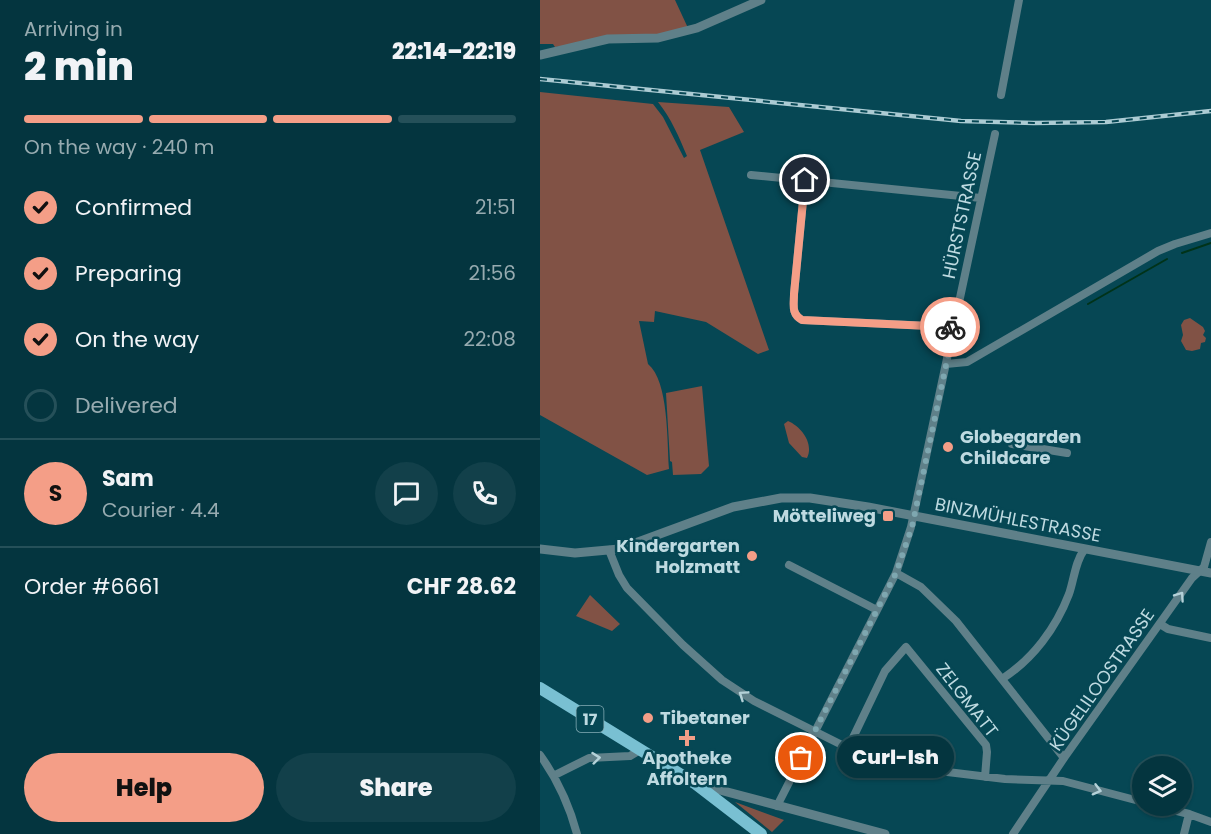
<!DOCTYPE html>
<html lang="en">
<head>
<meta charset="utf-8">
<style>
	:root { --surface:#04353f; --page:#12404a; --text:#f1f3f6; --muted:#97abb0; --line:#255059; --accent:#f49e87 }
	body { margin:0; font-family:Poppins,sans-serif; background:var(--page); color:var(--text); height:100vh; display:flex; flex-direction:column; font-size:22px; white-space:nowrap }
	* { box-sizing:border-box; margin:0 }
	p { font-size:20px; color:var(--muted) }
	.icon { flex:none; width:33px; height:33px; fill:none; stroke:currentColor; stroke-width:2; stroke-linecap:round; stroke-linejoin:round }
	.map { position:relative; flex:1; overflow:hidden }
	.panel { display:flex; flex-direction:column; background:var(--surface); width:540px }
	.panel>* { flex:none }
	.fabs { position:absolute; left:592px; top:756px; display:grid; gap:12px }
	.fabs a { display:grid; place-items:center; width:60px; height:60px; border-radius:50%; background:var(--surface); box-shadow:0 2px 4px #0004,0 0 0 2px var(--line); font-size:30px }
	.pin { position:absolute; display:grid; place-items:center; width:51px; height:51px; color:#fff; margin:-26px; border:3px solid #fff; border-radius:50%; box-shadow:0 2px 6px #0007 }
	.courier { position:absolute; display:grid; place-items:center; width:60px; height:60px; margin:-30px; border:4px solid #f49e87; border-radius:50%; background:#fff; color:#222; box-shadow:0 2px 8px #0007 }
	.bubble { position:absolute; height:42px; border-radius:21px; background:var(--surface); box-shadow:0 2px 4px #0004,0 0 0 2px var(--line); font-size:20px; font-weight:800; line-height:42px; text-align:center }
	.summary em { font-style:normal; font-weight:800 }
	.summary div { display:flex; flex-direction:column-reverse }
	.summary { display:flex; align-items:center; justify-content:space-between; height:102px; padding:0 24px }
	h1 { font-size:39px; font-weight:800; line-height:45px }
	.bar { display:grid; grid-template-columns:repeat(4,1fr); gap:9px 6px; align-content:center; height:72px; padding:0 24px }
	.bar i { height:8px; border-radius:4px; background:var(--line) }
	.bar .current { background:var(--accent) }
	.bar p { grid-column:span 4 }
	.line { display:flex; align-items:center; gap:15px; padding:0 24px; border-top:2px solid var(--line) }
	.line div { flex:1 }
	.round { display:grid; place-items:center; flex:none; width:63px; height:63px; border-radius:32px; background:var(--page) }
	ol { padding:0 24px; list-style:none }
	li { display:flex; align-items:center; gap:18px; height:66px }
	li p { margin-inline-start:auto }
	li .icon { padding:6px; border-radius:50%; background:var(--accent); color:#111; stroke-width:4 }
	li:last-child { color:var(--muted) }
	li i { width:33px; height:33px; border:3px solid var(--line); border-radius:50% }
	.action { display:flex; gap:12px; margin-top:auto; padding:12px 24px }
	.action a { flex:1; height:69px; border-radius:36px; background:var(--accent); color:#111; font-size:24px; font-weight:800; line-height:69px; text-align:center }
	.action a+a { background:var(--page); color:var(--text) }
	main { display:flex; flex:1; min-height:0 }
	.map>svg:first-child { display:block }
</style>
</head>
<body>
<main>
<section class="panel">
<div class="summary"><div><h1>2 min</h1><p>Arriving in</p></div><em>22:14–22:19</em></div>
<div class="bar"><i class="current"></i><i class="current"></i><i class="current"></i><i></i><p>On the way · 240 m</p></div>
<ol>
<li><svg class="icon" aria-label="check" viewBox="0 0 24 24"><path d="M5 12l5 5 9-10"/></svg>Confirmed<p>21:51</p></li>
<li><svg class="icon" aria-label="check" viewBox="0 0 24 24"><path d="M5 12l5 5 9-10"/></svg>Preparing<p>21:56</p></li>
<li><svg class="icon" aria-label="check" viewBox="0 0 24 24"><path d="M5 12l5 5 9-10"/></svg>On the way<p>22:08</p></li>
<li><i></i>Delivered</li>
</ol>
<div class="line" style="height:108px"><b class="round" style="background:var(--accent);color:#111">S</b><div><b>Sam</b><p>Courier · 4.4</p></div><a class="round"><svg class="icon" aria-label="chat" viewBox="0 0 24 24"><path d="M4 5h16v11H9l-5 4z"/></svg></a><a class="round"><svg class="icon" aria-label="phone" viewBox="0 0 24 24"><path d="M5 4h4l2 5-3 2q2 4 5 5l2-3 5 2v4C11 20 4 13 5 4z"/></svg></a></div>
<div class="line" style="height:78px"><div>Order #6661</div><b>CHF 28.62</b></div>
<div class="action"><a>Help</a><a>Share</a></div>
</section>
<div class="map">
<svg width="671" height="834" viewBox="0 0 671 834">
	<rect width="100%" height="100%" fill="#064754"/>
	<path fill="#815245" d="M0,0H135L148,28L116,35L15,47L13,44H0Z
		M0,92L113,104L123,117L144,158L147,156C139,137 131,118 118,102L189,107L204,132L160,150L229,350L218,354L166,322L115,311L114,322L99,321L108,364C129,381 127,442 129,469L107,475L0,415Z
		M650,318L663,327L665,331L663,335L666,338L665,342L661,343L660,349L652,351L646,350L641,341L643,335L641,325L644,320Z
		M162,386L169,466L161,474L133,475L132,462L130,461L126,393Z
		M248,421C262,427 274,444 267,458L262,457L249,443L244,424Z
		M50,595L80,624L72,631L36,616Z
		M195,802L244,820L232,832Z"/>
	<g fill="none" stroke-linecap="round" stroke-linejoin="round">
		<path stroke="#003319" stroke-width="2" d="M642,253L671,243
			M548,304L627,259"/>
		<path stroke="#5f8089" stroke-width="8" d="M461,95L479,0
			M211,175L441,198
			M265,180L254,294C254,305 251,314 262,320L414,327
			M406,364L427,362L618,251L635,244L671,233
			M472,444L527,453
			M69,550L79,575L87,588L143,645L182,680L214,701L308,748L337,758L391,770L465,779L523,781L603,802
			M249,565L337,610
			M356,573L381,587L416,621L524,758
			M620,624L628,629L671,638
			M462,679C493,659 516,628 529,594C534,580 535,562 544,550
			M308,748L345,671L366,647L446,745L447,752L445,777
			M0,755C18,780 29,804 37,834
			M15,775L49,758L90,756L100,750
			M237,806L356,573L371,527L455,134
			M617,806L649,814L671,822
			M473,834L524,758L652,578L664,567L671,542
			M644,834L649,814"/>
		<path stroke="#5f8089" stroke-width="9" d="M0,55L68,39L118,38L157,28L221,0
			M0,549L35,553L79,549L193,507L241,498H270L328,507L671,573
			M161,785L345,834"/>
		<path stroke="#79c0d2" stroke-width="12" d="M0,688L156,784L221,834"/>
		<g stroke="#abcbd3" stroke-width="4.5">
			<path id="rail" d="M0,79L421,121L494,123L566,122L671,111"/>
		</g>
		<use href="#rail" stroke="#064754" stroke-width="2" stroke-dasharray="7" stroke-linecap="butt"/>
	</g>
	<defs><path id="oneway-chevron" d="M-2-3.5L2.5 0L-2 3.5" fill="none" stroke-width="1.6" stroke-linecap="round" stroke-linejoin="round" transform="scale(1.5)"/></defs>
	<g stroke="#b4d1d8">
		<use href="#oneway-chevron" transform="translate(640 596) rotate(-55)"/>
		<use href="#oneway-chevron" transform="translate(203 695) rotate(-146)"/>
		<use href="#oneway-chevron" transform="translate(56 758) rotate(-6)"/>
		<use href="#oneway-chevron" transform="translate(557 790) rotate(15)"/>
	</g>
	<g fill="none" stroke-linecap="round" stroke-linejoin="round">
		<path stroke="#7ea7b0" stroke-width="6" stroke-dasharray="0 10.8" d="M261,758L356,573L372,527L414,327H410"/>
		<path stroke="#f49e87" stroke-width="8" d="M265,180L254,294C254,305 251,314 262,320L410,327"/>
	</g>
	<g fill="#f49e87" stroke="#064754" stroke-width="2">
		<circle cx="408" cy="447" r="6"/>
		<rect x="342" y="510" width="12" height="12" rx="3"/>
		<circle cx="212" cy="556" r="6"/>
		<circle cx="108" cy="718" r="6"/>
		<path d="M144 729h6v6h6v6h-6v6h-6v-6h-6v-6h6z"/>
	</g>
	<g text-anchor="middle" stroke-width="5" stroke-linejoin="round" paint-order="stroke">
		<rect fill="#064754" stroke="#87aeb7" stroke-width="1.5" x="36.5" y="706" width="27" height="26" rx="4.5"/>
		<g font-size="16" font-weight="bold" fill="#bedae1">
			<text x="50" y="725">17</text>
		</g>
		<g font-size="18" fill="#bedae1" stroke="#064754">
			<text transform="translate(422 215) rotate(-78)" y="6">HÜRSTSTRASSE</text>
			<text transform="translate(478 520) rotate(11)" y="6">BINZMÜHLESTRASSE</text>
			<text transform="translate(562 680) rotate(-55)" y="6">KÜGELILOOSTRASSE</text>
			<text transform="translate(427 700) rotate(52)" y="6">ZELGMATT</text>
		</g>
		<g font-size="18" font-weight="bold" fill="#bedae1" stroke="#064754" text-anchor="start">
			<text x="420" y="443">Globegarden<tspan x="420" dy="21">Childcare</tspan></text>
			<text x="336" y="522" text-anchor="end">Mötteliweg</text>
			<text x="200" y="552" text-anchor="end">Kindergarten<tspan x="200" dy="21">Holzmatt</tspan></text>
			<text x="120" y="724">Tibetaner</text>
			<text x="147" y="764" text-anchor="middle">Apotheke<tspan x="147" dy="21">Affoltern</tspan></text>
		</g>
	</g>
</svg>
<div class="fabs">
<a><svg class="icon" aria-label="layers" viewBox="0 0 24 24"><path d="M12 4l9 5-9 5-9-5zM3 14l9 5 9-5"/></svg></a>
</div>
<div class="pin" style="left:261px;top:758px;background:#ea580c"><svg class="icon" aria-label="bag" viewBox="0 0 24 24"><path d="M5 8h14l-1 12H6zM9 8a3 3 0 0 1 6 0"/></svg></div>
<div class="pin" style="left:265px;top:180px;background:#1f2937"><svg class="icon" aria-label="home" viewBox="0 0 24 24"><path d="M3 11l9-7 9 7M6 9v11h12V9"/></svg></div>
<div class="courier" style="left:410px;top:327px"><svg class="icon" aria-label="bike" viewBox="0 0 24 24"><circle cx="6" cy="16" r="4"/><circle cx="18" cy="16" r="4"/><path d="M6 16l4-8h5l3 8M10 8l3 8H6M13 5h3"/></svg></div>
<div class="bubble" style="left:297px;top:736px;width:117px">Curl-Ish</div>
</div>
</main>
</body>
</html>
